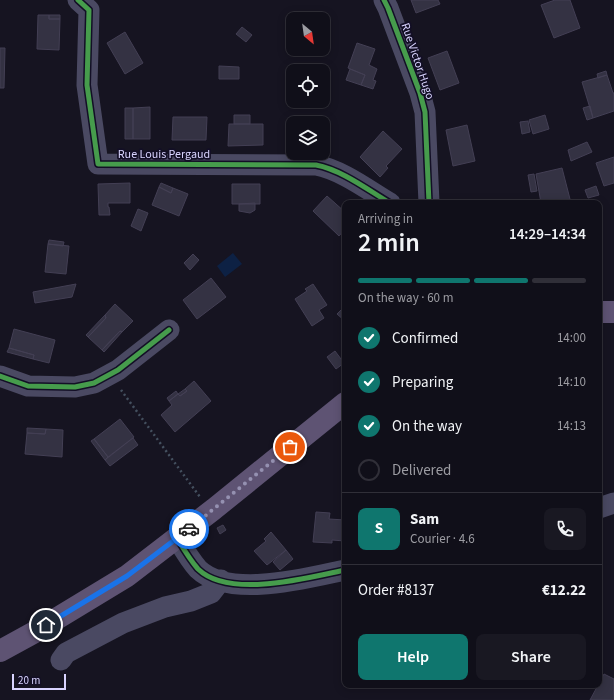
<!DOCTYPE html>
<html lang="en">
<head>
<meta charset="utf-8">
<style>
	:root { --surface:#100f19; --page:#191822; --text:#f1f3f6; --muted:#9c9ca2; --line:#302f38; --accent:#0f766e }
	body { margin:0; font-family:"Source Sans 3",sans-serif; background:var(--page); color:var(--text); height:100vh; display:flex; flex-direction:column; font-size:15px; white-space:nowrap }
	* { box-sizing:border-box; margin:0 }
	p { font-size:13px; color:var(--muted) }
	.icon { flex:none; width:22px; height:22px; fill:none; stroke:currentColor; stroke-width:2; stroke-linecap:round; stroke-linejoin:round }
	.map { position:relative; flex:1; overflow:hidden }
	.details { position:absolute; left:342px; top:200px; width:260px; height:488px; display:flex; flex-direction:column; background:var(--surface); border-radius:8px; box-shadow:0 2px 10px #0003,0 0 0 1px var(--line) }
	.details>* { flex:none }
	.needle { width:26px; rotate:151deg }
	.tools { position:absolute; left:286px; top:12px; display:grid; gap:8px }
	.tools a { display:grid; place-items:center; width:44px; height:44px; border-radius:8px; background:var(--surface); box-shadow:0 2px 10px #0003,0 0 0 1px var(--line); font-size:20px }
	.scale { position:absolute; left:12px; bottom:10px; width:54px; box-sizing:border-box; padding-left:4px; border:2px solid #d9d4ff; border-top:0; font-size:11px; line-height:14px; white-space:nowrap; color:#d9d4ff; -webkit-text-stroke:3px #130f26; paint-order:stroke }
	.pin { position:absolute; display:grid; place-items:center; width:34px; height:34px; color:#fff; margin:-17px; border:2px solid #fff; border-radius:50%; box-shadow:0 1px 4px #0007 }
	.courier { position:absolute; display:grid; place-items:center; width:40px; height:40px; margin:-20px; border:3px solid #1a73e8; border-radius:50%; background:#fff; color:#222; box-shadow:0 1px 5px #0007 }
	.overview em { font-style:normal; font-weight:600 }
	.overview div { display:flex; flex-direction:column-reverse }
	.overview { display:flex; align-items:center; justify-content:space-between; height:68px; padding:0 16px }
	h1 { font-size:26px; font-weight:600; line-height:30px }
	.bar { display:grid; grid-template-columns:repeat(4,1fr); gap:6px 4px; align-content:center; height:48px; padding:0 16px }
	.bar i { height:5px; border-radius:3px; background:var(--line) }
	.bar .active { background:var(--accent) }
	.bar p { grid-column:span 4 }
	.line { display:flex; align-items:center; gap:10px; padding:0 16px; border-top:1px solid var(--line) }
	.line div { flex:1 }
	.round { display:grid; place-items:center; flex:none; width:42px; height:42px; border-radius:8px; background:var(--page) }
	ol { padding:0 16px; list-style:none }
	li { display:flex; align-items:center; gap:12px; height:44px }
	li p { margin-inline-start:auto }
	li .icon { padding:4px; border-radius:50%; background:var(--accent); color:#fff; stroke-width:4 }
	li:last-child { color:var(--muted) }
	li i { width:22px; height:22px; border:2px solid var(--line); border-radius:50% }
	.button { display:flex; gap:8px; margin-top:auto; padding:8px 16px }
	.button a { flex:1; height:46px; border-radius:8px; background:var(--accent); color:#fff; font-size:16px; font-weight:600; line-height:46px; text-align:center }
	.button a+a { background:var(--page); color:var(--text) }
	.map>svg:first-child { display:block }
</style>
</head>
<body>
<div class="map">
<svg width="614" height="700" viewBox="0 0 614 700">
	<rect width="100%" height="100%" fill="#161421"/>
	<path fill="#0d2144" d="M233,253L242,264L225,277L217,266Z"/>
	<path fill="#343243" stroke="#433f54" d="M411,0H438L440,4L416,13Z
		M555,0H570L580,28L554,38L541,5Z
		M38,15H49V19H60L59,50L37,49Z
		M49,15H60V19H49Z
		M242,27L252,35L246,42L236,34Z
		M125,32L143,63L125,74L107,43Z
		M357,43L375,49L369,65L377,69L373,80L376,81L373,89L361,85L365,75L348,68Z
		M0,48H5L4,88H0Z
		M447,51L459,83L440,90L428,58Z
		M219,66L239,67V79H219Z
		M350,69L365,75L361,85L346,80Z
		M606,71L607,75L598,78L597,74Z
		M607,75L613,93H614V111L593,118L582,82Z
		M590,106L593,118L587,120L583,108Z
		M150,107V139H133V108Z
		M125,108H133V139H125Z
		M234,115H250V124H234Z
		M545,115L549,129L533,134L529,120Z
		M173,117H207L206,140H172Z
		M291,118H323V123H293V138H292Z
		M528,121L530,132L522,134L520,122Z
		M229,124H263V145L228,146Z
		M467,125L475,161L453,166L446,130Z
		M383,131L402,149L386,166L388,168L380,177L360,157Z
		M587,142L592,152L571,161L568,150Z
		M614,157V183L604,186L596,163Z
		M562,168L571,203H541L536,174Z
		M534,174L537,191L531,192L528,175Z
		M130,183V203H108V207H109L110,215H99L98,184Z
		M161,183L173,188L171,193L159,187Z
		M232,184H260V204H232Z
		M596,186L599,195L588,198L585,190Z
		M159,187L171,193L173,188L188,194L179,216L152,205Z
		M327,196L345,212V229L339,236L313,211Z
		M255,203V210L250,213L239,211V204Z
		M138,209L148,213L141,231L131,226Z
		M49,240L64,242L63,246L48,244Z
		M48,244L69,246L66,274L45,272Z
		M193,254L199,260L190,270L184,263Z
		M211,278L226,297L197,319L183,300Z
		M76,284L72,297L35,303L33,292Z
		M313,284L327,305L319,310L324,318L312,326L295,299L307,291L305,289Z
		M115,304L133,321L122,332L120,331L102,350L88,337L106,318L105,315Z
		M345,306V321L337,314Z
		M105,315L106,318L88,337L86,335Z
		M14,329L55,340L49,363L33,359L34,355L9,348Z
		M120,331L122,332L104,352L102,350Z
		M9,348L34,355L33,359L7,352Z
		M335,351L344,363L336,369L327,357Z
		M194,381L211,401L175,432L161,415L172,405L169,401L178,394L180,396L187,391L185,389Z
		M185,389L187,391L180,396L178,394Z
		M176,391L178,394L169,401L167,398Z
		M120,419L134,437L108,457L94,439Z
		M27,428L46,429L45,434L27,433Z
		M46,429L63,430L62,457L25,454L27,433L45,434Z
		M133,438L138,445L110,466L105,460Z
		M94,439L108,457L105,460L91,441Z
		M316,512L330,513L329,519L345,520V541L332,540V543L313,542Z
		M223,525L226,530L220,534L217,528Z
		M271,532L286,550L267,565L254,551L266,541L264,539Z
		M286,550L293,559L280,570L273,562Z
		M604,674L614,679V700H590Z"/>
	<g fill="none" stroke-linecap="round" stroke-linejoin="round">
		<path stroke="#44505f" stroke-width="2.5" stroke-dasharray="2 3" stroke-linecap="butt" d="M121,390L200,497"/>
		<path stroke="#4a4962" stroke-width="21" d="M78,0L89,10L87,85L98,164L316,165C342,170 368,190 390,203
			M384,0L388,8L420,93L425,112L429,203
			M0,376L28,386L75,387L94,383L118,370L169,330
			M599,508L614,503
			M177,538C183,548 190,560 198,569C229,599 307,578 345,570
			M61,660L66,653L123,623L165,607L191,601L211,593L221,580"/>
		<path stroke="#5e5373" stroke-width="22" d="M599,312H614
			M0,651L33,633L127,576L214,509L345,403"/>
		<g stroke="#130f26" stroke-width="8">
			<path id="cycleway" d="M78,0L89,10L87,85L98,164L316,165C342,170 368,190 390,203
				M384,0L388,8L420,93L425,112L429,203
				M0,376L28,386L75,387L94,383L118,370L169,330
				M177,538C183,548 190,560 198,569C229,599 307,578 345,570"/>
		</g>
		<use href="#cycleway" stroke="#469c4c" stroke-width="5"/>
	</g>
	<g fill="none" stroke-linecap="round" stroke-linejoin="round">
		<path stroke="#9591b1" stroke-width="4" stroke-dasharray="0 7.2" d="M189,529L290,447"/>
		<path stroke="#1a73e8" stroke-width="5" d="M46,625L127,576L189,529"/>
	</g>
	<g text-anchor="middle" stroke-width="3.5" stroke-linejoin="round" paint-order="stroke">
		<g font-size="12" fill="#d9d4ff" stroke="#130f26">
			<text transform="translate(418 61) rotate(71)" y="4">Rue Victor Hugo</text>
			<text x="164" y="158">Rue Louis Pergaud</text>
		</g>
	</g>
</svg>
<div class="tools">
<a><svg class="needle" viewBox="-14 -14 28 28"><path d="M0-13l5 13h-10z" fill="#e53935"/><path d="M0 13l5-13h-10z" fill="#9c9ca2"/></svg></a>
<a><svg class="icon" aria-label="locate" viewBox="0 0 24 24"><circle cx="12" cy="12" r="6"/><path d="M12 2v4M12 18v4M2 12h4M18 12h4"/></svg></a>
<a><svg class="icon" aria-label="layers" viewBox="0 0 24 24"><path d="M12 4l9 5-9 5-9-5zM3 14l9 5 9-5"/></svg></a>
</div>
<div class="scale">20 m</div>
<div class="pin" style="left:290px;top:447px;background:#ea580c"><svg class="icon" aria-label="bag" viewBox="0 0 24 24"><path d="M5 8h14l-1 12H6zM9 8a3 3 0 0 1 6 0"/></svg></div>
<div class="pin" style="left:46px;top:625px;background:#1f2937"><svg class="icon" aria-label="home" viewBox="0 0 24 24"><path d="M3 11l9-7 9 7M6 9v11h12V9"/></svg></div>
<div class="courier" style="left:189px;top:529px"><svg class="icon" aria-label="car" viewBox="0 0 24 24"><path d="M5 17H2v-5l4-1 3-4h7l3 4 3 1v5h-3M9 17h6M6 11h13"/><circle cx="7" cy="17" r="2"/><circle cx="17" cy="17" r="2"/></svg></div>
<section class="details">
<div class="overview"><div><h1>2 min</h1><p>Arriving in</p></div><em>14:29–14:34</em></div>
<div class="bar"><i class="active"></i><i class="active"></i><i class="active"></i><i></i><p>On the way · 60 m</p></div>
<ol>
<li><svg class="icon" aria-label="check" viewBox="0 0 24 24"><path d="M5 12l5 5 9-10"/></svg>Confirmed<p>14:00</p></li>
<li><svg class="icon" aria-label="check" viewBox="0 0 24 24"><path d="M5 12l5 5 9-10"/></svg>Preparing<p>14:10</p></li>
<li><svg class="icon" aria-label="check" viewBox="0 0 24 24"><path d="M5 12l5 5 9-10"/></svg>On the way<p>14:13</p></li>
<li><i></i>Delivered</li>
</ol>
<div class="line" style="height:72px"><b class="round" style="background:var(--accent);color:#fff">S</b><div><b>Sam</b><p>Courier · 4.6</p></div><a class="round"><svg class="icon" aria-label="phone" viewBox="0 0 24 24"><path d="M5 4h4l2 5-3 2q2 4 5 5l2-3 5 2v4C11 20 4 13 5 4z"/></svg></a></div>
<div class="line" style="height:52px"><div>Order #8137</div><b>€12.22</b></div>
<div class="button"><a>Help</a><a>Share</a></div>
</section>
</div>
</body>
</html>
